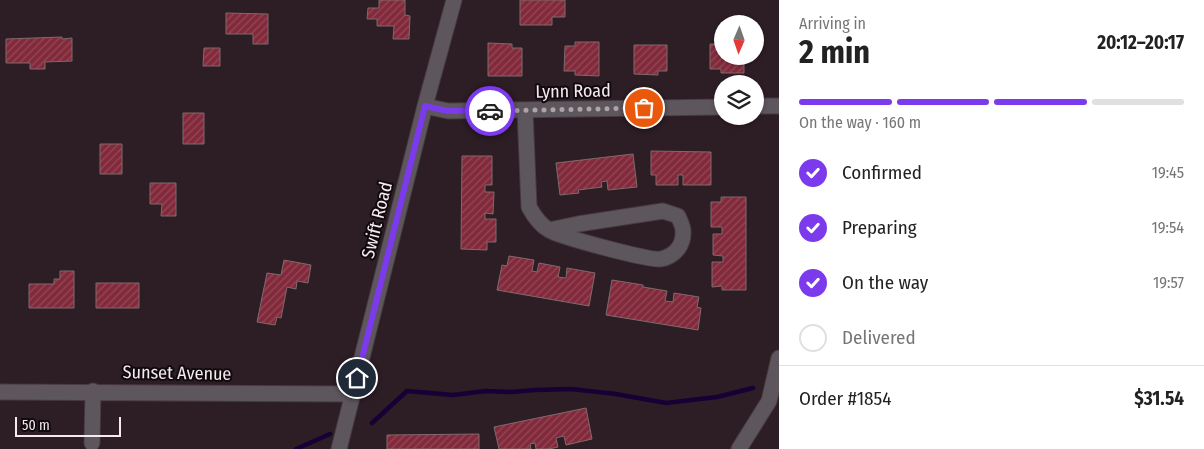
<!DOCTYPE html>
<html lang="en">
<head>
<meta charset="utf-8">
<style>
	:root { --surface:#fff; --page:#f2f2f2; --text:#222; --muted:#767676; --line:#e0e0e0; --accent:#7c3aed }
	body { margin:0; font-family:"Fira Sans Condensed",sans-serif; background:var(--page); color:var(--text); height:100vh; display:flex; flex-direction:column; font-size:19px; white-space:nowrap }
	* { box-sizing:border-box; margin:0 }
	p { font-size:16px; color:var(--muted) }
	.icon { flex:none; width:28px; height:28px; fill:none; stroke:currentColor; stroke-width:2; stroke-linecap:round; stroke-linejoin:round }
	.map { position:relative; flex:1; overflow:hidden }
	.details { display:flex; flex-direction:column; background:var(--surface); width:425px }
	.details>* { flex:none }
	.needle { width:32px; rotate:182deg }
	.fabs { position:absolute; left:714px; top:15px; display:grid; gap:10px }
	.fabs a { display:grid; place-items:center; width:50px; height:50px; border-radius:50%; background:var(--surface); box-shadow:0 1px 4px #0004; font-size:25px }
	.scale { position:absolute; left:15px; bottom:12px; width:106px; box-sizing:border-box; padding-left:5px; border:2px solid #f5eaef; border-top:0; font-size:14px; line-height:18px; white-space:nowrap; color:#f5eaef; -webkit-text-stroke:4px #110a0d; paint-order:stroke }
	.pin { position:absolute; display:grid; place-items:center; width:42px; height:42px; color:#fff; margin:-21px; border:2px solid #fff; border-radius:50%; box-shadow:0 1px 5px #0007 }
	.courier { position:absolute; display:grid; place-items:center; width:50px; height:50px; margin:-25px; border:4px solid #7c3aed; border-radius:50%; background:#fff; color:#222; box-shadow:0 1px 6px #0007 }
	.headline em { font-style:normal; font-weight:700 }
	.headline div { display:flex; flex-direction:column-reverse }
	.headline { display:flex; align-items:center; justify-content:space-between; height:85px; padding:0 20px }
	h1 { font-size:32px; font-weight:700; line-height:38px }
	.bar { display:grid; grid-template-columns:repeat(4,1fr); gap:8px 5px; align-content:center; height:60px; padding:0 20px }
	.bar i { height:6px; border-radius:4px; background:var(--line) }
	.bar .current { background:var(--accent) }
	.bar p { grid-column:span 4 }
	.line { display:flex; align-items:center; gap:12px; padding:0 20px; border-top:1px solid var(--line) }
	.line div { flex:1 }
	ol { padding:0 20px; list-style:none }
	li { display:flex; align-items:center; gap:15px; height:55px }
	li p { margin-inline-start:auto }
	li .icon { padding:5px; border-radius:50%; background:var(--accent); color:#fff; stroke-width:4 }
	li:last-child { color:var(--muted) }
	li i { width:28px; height:28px; border:2px solid var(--line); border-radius:50% }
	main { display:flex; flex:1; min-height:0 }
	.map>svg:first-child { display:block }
</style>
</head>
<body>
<main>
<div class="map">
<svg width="779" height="449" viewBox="0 0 779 449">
	<defs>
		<pattern id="building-hatch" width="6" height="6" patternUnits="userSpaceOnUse" patternTransform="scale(1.25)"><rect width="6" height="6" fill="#822a3b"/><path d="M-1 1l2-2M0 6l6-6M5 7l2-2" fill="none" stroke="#944958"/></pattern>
	</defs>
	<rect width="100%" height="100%" fill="#2d1d25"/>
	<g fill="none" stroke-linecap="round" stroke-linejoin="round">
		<path stroke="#170035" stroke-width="4.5" d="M372,423L407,391L453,395L486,391L511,392L535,390L571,389L616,394L666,403L717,397L753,388
			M296,449L330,434"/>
	</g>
	<path fill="url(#building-hatch)" stroke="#806a6b" d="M379,0H405V15L410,16L409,39H393L394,26H377V19H367L368,8H379Z
		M520,0H565V17H552V25H520Z
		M226,13L268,14V44H253V34H226Z
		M62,37V39L72,38V61L45,62V69H30V63H6V39Z
		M720,39H722V56H744V73H721V69H710V44H720Z
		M575,42H599V76L575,75V71H564L565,46H575Z
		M488,43L512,44V48H522V76H488Z
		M634,45H667V71H658V75L634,74Z
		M204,48H220V66H203Z
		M183,113H204V144H183Z
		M100,144H122V174H100Z
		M651,151L711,152V185H683V175H678V185H656V175H651Z
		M633,154L637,187L608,190L607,181L601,182L602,187L578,190L579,193L560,195L556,163Z
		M462,156H492V185H485V192H494L493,214L485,213V219H496V242H487V250L461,249Z
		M150,183H176V216H161L162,204H150Z
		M721,197H746V290H722V286L712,287V262H723V256L713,255V234H722V227H711V202H721Z
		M509,256L534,260L532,271L537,272L539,263L560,267L558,277L566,278L567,268L595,273L589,306L497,290L502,265L507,266Z
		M284,260L311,265L308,283L297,281L296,289L287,287L281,318L277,317L275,325L257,322L267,273L281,275Z
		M60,271H74V308H29V284H54V279H60Z
		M612,280L643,285V287L667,291L665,301L673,302L674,293L699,297L697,307L701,308L698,330L606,315Z
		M96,283H139V308H96Z
		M586,408L592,439L566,445L564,436L556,438L558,447L549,449H536L535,443L530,444L531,449H499L494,427Z
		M479,434V449H387V435Z"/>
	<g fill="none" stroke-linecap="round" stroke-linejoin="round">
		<g stroke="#493a41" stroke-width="17">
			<path id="minor" d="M425,106L448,111L722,107
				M755,106H779
				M525,110L529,207C534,216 540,225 549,230C561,237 650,261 661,259C675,256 684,245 683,231C683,226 680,221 678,216L663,211L578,224L549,230
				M0,392L353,394
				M92,443L93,391
				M339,449L425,106L454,0
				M739,449L769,401L779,358"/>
		</g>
		<use href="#minor" stroke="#5d575d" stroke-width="15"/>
	</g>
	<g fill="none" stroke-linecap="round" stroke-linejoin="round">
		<path stroke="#afa2a8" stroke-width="5" stroke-dasharray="0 9" d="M490,111L644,108"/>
		<path stroke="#7c3aed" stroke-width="6" d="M357,378L425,106L448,111H490"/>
	</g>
	<g text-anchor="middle" stroke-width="4" stroke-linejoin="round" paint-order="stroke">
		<g font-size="18" fill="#f5eaef" stroke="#110a0d">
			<text transform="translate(573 91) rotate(-1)" y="6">Lynn Road</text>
			<text transform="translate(377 220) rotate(-76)" y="6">Swift Road</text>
			<text transform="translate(177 373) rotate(1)" y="6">Sunset Avenue</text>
		</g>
	</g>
</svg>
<div class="fabs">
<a><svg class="needle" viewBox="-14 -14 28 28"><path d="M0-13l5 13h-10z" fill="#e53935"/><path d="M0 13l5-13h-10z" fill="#767676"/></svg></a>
<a><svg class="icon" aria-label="layers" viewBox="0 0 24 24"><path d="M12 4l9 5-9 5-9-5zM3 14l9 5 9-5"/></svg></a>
</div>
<div class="scale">50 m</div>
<div class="pin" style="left:644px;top:108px;background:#ea580c"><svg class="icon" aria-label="bag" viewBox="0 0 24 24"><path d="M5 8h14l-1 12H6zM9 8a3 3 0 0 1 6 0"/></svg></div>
<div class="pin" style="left:357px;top:378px;background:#1f2937"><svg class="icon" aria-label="home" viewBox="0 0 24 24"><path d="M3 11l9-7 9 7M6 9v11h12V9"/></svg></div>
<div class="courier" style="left:490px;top:111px"><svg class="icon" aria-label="car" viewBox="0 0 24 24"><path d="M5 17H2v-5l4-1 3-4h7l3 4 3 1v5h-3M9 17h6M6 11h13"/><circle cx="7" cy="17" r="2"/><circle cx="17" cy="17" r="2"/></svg></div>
</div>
<section class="details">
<div class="headline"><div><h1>2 min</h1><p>Arriving in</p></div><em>20:12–20:17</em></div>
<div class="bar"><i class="current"></i><i class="current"></i><i class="current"></i><i></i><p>On the way · 160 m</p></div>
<ol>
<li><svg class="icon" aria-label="check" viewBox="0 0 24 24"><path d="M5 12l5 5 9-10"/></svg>Confirmed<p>19:45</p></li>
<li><svg class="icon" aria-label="check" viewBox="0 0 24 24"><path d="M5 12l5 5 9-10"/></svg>Preparing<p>19:54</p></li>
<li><svg class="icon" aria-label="check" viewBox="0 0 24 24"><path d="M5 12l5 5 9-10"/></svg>On the way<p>19:57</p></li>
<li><i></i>Delivered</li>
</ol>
<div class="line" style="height:65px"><div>Order #1854</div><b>$31.54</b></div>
</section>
</main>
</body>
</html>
